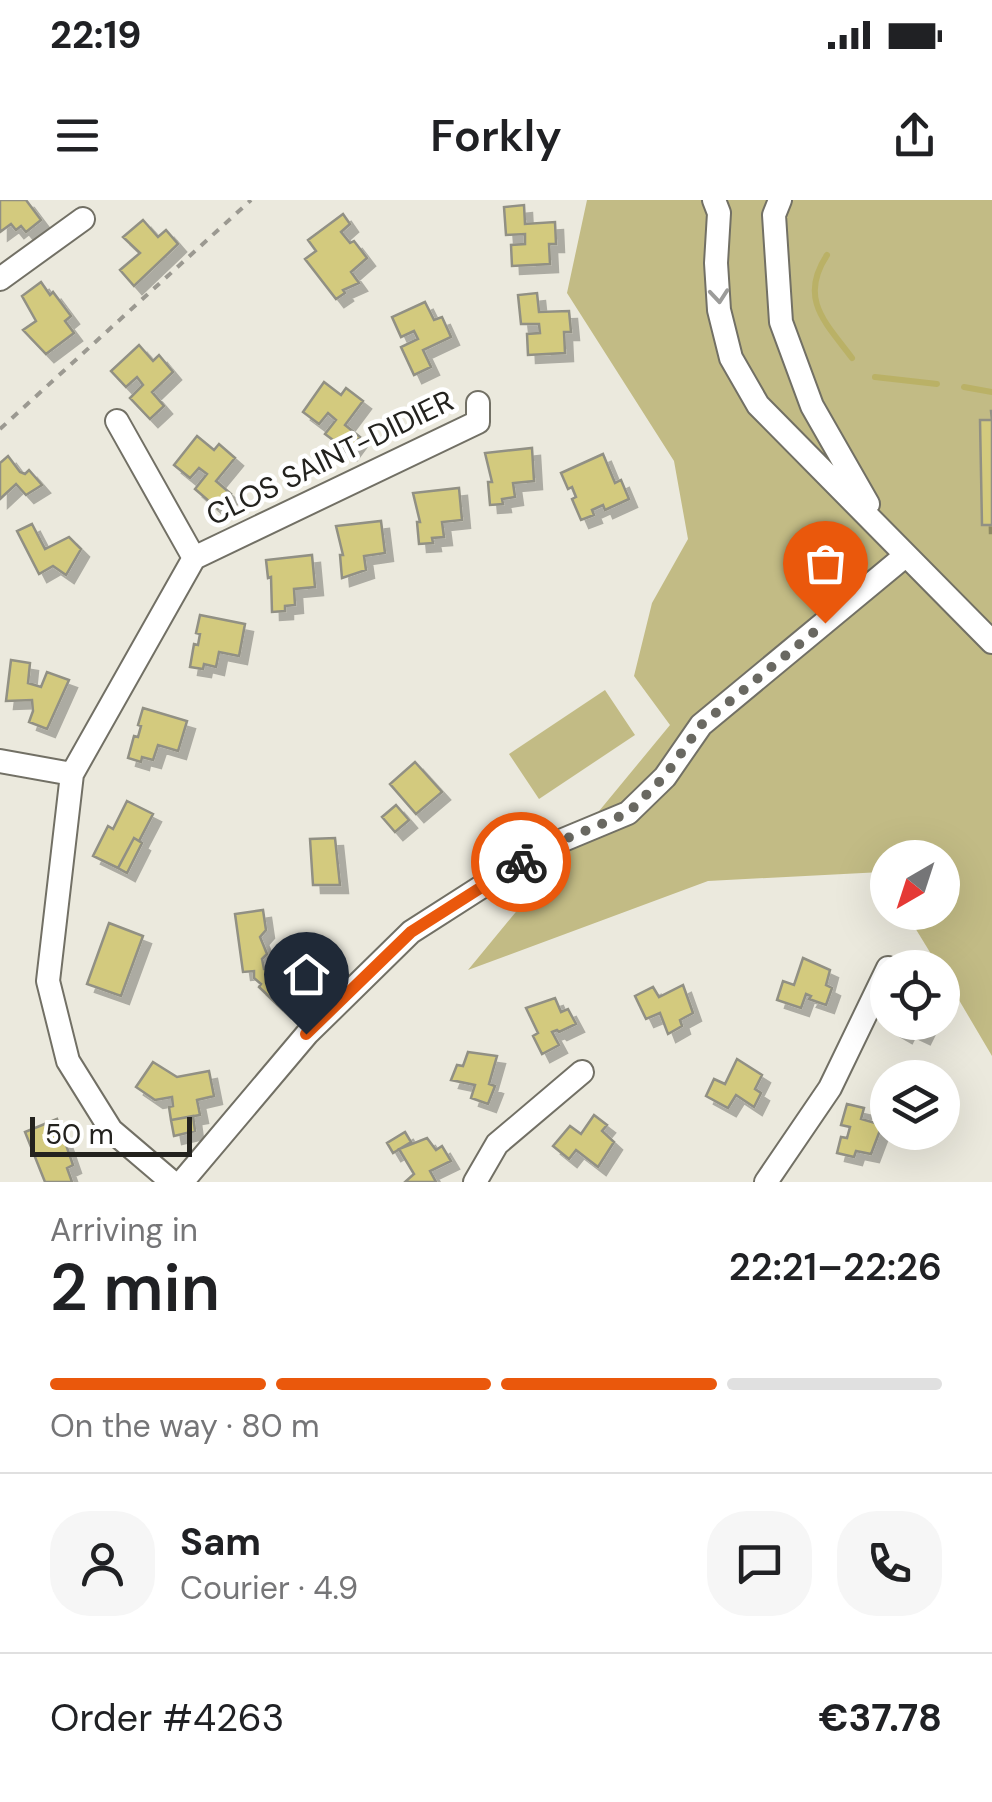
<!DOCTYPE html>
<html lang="en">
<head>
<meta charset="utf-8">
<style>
	:root { --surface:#fff; --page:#f6f6f6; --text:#202124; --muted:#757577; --line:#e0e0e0; --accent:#ea580c }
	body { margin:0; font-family:"DM Sans",sans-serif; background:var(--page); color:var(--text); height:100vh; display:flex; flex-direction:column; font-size:38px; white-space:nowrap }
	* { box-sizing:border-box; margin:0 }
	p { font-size:32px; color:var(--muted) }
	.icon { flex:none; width:55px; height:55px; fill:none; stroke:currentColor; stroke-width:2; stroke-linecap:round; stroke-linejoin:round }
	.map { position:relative; height:982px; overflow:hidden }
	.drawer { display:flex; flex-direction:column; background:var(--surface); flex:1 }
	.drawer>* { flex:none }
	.needle { width:65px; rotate:219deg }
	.controls { position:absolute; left:870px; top:640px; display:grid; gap:20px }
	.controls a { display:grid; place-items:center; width:90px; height:90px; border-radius:50%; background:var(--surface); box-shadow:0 10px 40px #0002; font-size:50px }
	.scale { position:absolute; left:30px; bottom:25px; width:162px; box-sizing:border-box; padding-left:10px; border:5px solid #23221e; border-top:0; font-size:28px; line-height:35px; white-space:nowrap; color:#23221e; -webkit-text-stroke:8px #fff; paint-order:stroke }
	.pin { position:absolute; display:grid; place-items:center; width:85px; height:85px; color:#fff; margin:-102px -42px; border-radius:50% 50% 50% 0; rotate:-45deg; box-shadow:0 0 10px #0007 }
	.pin .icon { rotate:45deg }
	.courier { position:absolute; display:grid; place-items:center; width:100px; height:100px; margin:-50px; border:8px solid #ea580c; border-radius:50%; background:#fff; color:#222; box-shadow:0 2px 12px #0007 }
	.headline em { font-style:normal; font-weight:600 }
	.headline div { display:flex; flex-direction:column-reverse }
	.headline { display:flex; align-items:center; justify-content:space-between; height:170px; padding:0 50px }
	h1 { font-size:65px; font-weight:600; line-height:75px }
	.bar { display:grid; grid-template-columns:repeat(4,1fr); gap:15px 10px; align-content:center; height:120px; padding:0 50px }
	.bar i { height:12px; border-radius:8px; background:var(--line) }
	.bar .active { background:var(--accent) }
	.bar p { grid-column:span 4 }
	.line { display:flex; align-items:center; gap:25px; padding:0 50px; border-top:2px solid var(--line) }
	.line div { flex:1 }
	.round { display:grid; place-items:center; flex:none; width:105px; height:105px; border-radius:40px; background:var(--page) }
	.status { display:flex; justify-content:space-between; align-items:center; height:70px; padding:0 50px; background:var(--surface); direction:ltr }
	.status svg { height:28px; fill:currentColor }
	header { display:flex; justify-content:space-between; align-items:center; height:130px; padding:0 50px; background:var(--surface); font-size:45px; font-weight:600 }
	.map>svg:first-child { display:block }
</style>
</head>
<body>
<div class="status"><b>22:19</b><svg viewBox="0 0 49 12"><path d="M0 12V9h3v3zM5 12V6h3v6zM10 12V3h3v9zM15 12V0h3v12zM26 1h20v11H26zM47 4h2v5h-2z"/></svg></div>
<header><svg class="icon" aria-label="menu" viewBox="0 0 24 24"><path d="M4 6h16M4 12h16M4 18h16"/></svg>Forkly<svg class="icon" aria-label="share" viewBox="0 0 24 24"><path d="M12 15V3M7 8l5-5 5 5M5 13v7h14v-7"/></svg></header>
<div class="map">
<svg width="992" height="982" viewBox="0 0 992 982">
	<defs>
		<filter id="shadow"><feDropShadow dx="8" dy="8" stdDeviation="0" flood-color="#0004"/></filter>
	</defs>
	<rect width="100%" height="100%" fill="#ebe9dd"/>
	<path fill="#c2bb85" d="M587,0H992V856L943,773L942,768L939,767L906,713L942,712V658H888L887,681L882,672L708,681L468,770L670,525L634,476L652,403L688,339L674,261L567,93Z
		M605,490L635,535L539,599L509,554Z"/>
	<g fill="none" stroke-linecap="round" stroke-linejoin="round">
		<path stroke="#bab166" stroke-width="6" d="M827,55C798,99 826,123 852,158
			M875,177L937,184
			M964,187L992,192"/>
	</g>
	<path fill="#d3ca7e" stroke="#919084" stroke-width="2.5" filter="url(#shadow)" d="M0,0H26L41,20L26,32L21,26L16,30L11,24L0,32Z
		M524,5L525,24L555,22L556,44H549L550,64L512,66L511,45L525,44V34L506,35L504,7Z
		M343,14L350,24L341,32L350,43L354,41L367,58L351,72L359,83L343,90L345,93L336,99L305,59L316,51L308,40Z
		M143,20L158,37L166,30L178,44L134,86L120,70L140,53L123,37Z
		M41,82L50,95L53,92L71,116L65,121L74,133L46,154L23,130L36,121L22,96Z
		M537,93L539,112L569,111L571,132H564L565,153L528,155L527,134L540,133L539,124H521L518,95Z
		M425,102L434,120L442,117L451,137L423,150L431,167L414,175L401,147L418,139L414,131L401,137L392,117Z
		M139,145L153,161L159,155L173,172L152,192L164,206L150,219L130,198L143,185L137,177L126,187L111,171Z
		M324,182L341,195L346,188L363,201L345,225L360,237L349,252L325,234L336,220L328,213L319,224L303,212Z
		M991,211H992V325H982L980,220H992Z
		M197,236L214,250L219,244L235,258L216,281L231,294L218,309L195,289L207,274L199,268L190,278L174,265Z
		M532,248L534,281L513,283L515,297L502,299L503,304L490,305L488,282H492L485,253Z
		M603,254L615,283L621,280L629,299L605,310L603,305L592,310L594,315L581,320L572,299L576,297L572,287L568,289L561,273Z
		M8,256L20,272L25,274L29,270L42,285L26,295L16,284L0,299V263Z
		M459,288L462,320L442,322L444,337L432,338L433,343L419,344L417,322H420L413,293Z
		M381,321L385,353L364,356L366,370L342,378L340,355H343L336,326Z
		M32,324L45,349L69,337L81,349L66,375L53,366L39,374L17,331Z
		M312,355L315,387L294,389L295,405L285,406V411L272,412L271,377L268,378L266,360Z
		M200,415L245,424L239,456L219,452L216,467L204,464L203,469L190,467L194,444L198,445L200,434L196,433Z
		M11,460L30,463L28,483L41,487L47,472L69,480L47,529L29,522L33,511L32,500L6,501Z
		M143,508L187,521L178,551L158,545L153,560L142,557L141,562L128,558L134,536L138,537L141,526L138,525Z
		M415,562L442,592L416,614L390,584Z
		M127,601L153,614L139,641L134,638L118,668L93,656L108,626L113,629Z
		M396,605L409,620L395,632L382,617Z
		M134,638L142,643L127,673L118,668Z
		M335,638L340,685H313L310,639Z
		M263,710L266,730L260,737L267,754L262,759L264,769H269L275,778H282L291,786V793L295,799L283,810L259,787L261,784L254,778V771L243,772L235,714Z
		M109,723L143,736L121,796L87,784Z
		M803,758L830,770L826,785L832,788L826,805L809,799L811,796L806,794L801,808L777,800L783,781L794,785Z
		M683,785L693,813L680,820L682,826L668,834L660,813L646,819L635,796L653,787L659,797Z
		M555,798L561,812L568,809L576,824L559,832L557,830L552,832L559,845L542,854L533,836L538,833L526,808Z
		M892,822H929L922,836L907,829L904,835L890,827Z
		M468,852L497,856L489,884L495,886L488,904L471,898L475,885L451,880L457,865L463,866Z
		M737,859L762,875L755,889L761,893L754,907L736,895L728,908L706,896L714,879L725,884Z
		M153,862L177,877L209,871L214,896L197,900L200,915L171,920L169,907L173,906L172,897L155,900L136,887Z
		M847,904L864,908L861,919L882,925L871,954L856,951L854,957L837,953L841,937L847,938L850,927L841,925Z
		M594,915L607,925L602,931L614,942L598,967L576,950L569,959L553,946L570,926L581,934Z
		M193,916L195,931L174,936L171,920Z
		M57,919L73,965L67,968L72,982H45L25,932Z
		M405,932L411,942L393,953L387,943Z
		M427,938L436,950L442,946L451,961L430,971L436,982H405L414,974L399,949Z"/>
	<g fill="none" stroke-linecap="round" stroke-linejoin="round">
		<g stroke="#727065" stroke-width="26">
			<path id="minor" d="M714,0L719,13L716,63L719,110L731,158L758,205L992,442
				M780,0L774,15L781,122L812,206L868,304
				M0,79L83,19
				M117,221L194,358
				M0,561L72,574
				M172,982L111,930L68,861L48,781L72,574L194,358L478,222V203
				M182,982L307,834L411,732L539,650L628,613L665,577L701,525L905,356
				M475,982L497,944L582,872
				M766,982L830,888L888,768"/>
		</g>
		<path stroke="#9b9991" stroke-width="4" stroke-dasharray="8 8" stroke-linecap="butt" d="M0,229L251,0"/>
		<use href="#minor" stroke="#fff" stroke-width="22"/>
	</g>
	<defs><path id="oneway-chevron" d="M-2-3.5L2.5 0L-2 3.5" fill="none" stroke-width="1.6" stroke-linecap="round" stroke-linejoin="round" transform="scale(2.5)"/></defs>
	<use stroke="#9c9c9a" href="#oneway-chevron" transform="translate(719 96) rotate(85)"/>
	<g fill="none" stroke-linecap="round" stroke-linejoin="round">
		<path stroke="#696861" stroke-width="10" stroke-dasharray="0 18" d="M521,662L539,650L628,613L665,576L701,525L825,423"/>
		<path stroke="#ea580c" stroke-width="12" d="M306,834L411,732L521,662"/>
	</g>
	<g text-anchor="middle" stroke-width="9" stroke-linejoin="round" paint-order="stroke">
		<g font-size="30" fill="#23221e" stroke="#fff">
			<text transform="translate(330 258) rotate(-26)" y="10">CLOS SAINT-DIDIER</text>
		</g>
	</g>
</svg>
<div class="controls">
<a><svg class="needle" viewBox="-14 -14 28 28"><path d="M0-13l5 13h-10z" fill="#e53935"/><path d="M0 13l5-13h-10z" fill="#757577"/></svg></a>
<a><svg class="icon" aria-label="locate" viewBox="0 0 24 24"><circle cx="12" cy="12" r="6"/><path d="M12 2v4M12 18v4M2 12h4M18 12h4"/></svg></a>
<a><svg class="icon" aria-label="layers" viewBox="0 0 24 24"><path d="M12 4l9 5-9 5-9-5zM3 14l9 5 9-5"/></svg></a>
</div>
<div class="scale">50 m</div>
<div class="pin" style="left:825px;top:423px;background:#ea580c"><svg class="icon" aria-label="bag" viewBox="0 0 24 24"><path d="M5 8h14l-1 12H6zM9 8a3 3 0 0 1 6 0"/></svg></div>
<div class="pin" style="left:306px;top:834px;background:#1f2937"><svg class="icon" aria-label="home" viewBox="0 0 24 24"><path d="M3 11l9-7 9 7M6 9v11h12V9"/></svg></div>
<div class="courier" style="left:521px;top:662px"><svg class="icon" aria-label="bike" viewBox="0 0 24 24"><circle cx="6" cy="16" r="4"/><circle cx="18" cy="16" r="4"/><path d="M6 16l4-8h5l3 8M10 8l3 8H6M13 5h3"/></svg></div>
</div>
<section class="drawer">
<div class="headline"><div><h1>2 min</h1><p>Arriving in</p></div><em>22:21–22:26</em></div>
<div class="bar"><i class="active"></i><i class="active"></i><i class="active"></i><i></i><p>On the way · 80 m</p></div>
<div class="line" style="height:180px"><a class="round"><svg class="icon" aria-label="person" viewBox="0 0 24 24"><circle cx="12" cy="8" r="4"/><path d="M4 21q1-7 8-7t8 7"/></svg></a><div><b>Sam</b><p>Courier · 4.9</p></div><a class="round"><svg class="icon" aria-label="chat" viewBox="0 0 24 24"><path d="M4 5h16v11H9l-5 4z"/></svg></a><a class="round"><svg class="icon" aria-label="phone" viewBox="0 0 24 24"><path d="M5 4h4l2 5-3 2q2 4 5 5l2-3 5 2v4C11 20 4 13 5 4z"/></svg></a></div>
<div class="line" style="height:130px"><div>Order #4263</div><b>€37.78</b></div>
</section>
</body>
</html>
